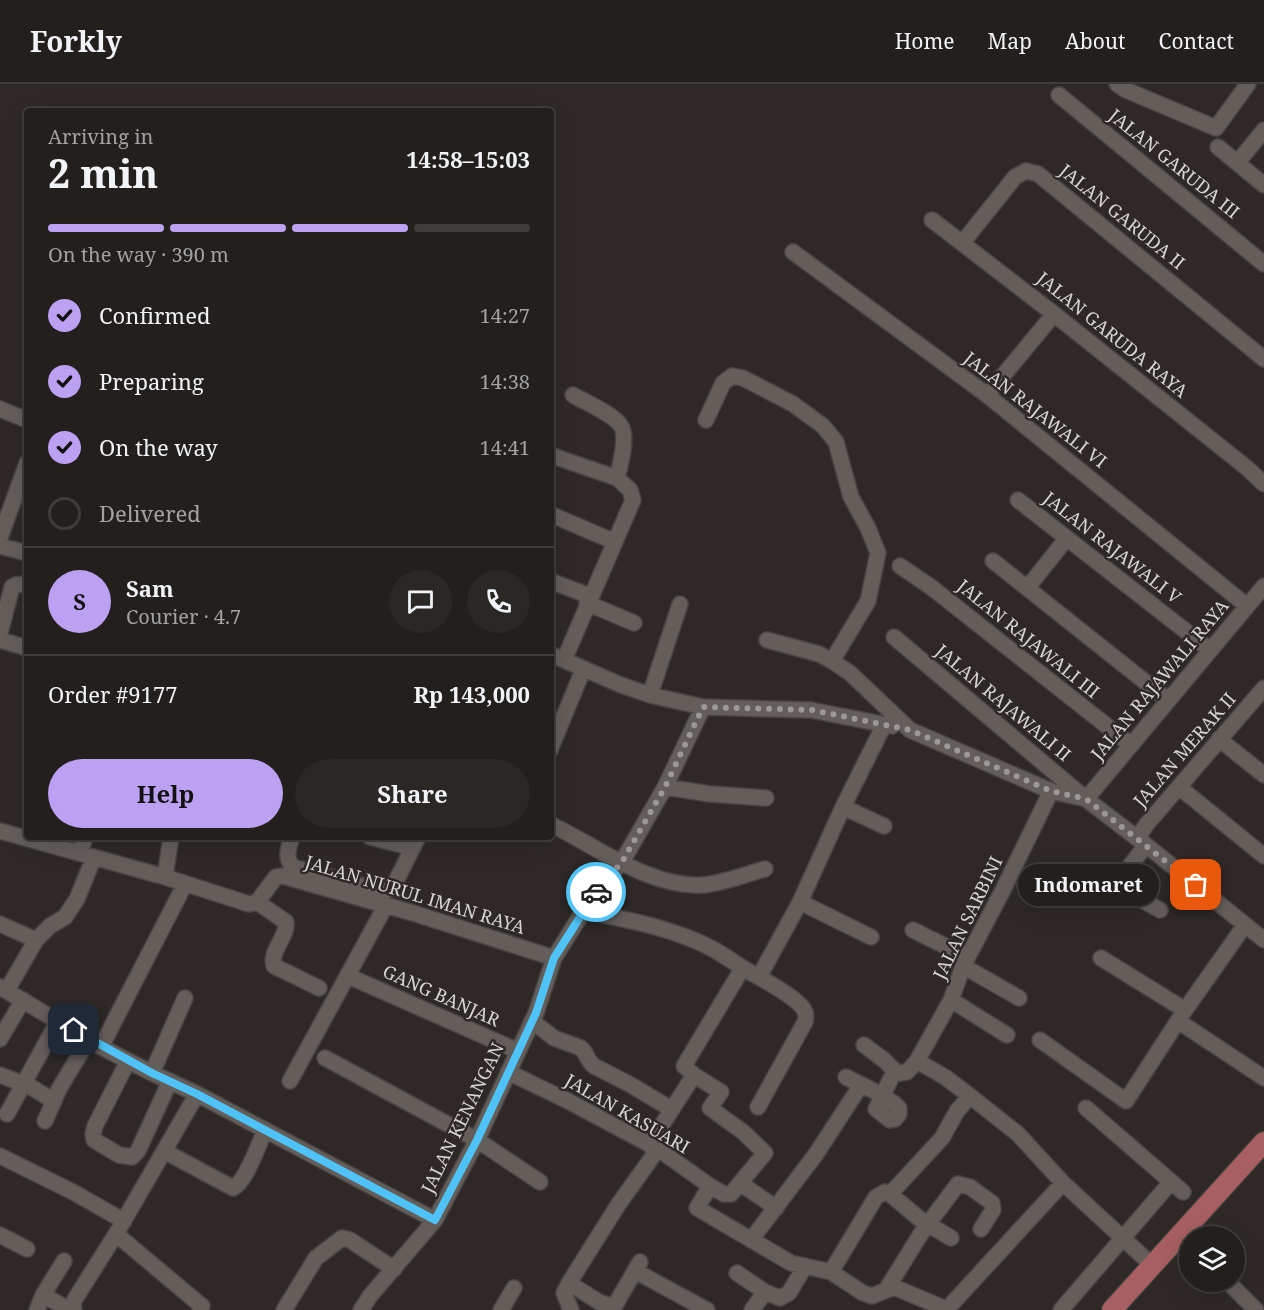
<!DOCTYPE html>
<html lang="en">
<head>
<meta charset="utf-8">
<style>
	:root { --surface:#221f1c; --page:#2a2725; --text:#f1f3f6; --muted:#a2a2a3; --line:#3f3d3b; --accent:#bca0f2 }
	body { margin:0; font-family:"Noto Serif",serif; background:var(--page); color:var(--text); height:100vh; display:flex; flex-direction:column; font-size:22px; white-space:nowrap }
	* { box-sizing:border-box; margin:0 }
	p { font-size:20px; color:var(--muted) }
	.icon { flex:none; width:33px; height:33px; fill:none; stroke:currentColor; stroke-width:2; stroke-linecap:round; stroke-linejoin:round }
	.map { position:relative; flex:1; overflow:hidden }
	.panel { position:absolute; left:24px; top:24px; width:530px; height:732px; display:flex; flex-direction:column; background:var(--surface); border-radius:6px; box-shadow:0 6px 24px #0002,0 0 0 2px var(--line) }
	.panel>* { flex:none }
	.controls { position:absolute; left:1179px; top:1142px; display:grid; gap:12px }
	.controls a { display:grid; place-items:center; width:66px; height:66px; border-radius:50%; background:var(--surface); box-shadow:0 6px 24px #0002,0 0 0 2px var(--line); font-size:30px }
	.pin { position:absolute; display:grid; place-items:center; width:51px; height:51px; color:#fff; margin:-26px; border-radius:12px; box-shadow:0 3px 9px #0006 }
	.courier { position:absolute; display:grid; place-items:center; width:60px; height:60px; margin:-30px; border:4px solid #4fc3f7; border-radius:50%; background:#fff; color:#222; box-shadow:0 2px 8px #0007 }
	.bubble { position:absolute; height:42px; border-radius:21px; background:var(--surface); box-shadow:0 6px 24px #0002,0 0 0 2px var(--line); font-size:20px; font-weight:700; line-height:42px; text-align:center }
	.headline em { font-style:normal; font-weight:700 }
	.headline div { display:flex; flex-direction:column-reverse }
	.headline { display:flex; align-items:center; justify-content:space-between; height:102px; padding:0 24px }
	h1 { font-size:39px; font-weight:700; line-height:45px }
	.bar { display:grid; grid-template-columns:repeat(4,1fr); gap:9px 6px; align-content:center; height:72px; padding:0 24px }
	.bar i { height:8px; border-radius:4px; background:var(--line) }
	.bar .active { background:var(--accent) }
	.bar p { grid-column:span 4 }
	.line { display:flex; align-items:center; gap:15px; padding:0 24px; border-top:2px solid var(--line) }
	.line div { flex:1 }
	.round { display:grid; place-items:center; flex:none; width:63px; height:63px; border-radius:32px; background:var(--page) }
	ol { padding:0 24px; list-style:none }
	li { display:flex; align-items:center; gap:18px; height:66px }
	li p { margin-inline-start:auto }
	li .icon { padding:6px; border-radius:50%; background:var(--accent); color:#111; stroke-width:4 }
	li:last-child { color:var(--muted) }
	li i { width:33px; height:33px; border:3px solid var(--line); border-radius:50% }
	.cta { display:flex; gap:12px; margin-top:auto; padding:12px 24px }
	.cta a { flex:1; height:69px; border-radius:36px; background:var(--accent); color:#111; font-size:24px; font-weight:700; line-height:69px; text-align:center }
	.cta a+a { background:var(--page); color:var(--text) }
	header { display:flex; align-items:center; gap:36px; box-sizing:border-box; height:84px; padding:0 30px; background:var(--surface); border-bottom:2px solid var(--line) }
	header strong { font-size:28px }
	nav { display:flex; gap:33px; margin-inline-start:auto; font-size:21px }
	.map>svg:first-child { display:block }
</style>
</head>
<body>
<header>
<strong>Forkly</strong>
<nav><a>Home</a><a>Map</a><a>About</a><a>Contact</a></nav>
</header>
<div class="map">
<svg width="1264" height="1226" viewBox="0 0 1264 1226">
	<rect width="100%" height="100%" fill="#2e2926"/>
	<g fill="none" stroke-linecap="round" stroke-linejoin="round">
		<g stroke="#484442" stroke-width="18">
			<path id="minor" d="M1117,0L1126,6L1216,44L1248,0
				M1059,11L1264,180
				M1218,63L1264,101
				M1237,79L1264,46
				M932,136L1054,230L1247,384L1264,400
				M963,158L1015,93L1026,87L1038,90L1264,275
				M793,168L987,311L1247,522
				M987,311L1054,230
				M0,325L27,336
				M706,336L723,299L732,292L743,294L793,320L823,342L836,358L851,413L868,444L878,469L868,517L832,577
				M550,371L617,394
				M1018,416L1210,566
				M550,430L615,458
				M0,454L27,379
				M0,462L27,469
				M993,477L1168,616
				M900,482L931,503L1131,661
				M550,497L590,512
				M1028,503L1067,454
				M587,519L634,539
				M0,549L12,503L16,501L27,500
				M894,553L1086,715L1264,502
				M0,556L27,564
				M767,556L819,570L832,577L850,589L910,646L1051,707L1086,715L1146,761L1264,856
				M550,570L621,601L650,611L703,623L811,626L892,642
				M564,576L633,416L630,406L617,394C620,382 628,353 621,342C615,331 585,318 573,311
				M650,611L680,520
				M1219,655L1264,691
				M550,666L583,586
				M665,703L710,710L766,714
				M1179,703L1264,772
				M843,723L884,742
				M550,740C596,762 650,804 702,801C721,800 746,790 765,785
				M0,747L165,793L249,820L257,818L276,793L283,792L413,829L554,874
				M292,753C289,763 284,774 293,783L384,808L390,805L394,801L418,753
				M370,753L413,764
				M1138,754L1146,741L1264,604
				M1146,761L1123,791L1121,799L1126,807L1160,826
				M80,769L85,753
				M165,793L171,753
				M257,818L286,838C288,853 269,867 274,882L319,904
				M800,818L871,853
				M585,827C627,836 673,844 711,864C728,873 742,885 759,893L800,818L843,723L884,641
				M0,840L36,856
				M913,846L967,873
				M1101,874L1185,926
				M963,882L1019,914
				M348,892L518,967
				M0,903L101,963L152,989L197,1010L435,1136
				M7,906L36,856L50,842L65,833L77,815L94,773
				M951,916L1007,951
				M532,937L554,954L581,964C587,969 587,977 594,982L631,1001L671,1025
				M1178,937L1264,994
				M0,955L23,916
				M1040,956L1126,1017L1185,926L1245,841
				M864,961L884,976L896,988
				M101,963L185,800
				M325,974L477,1056L540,1098
				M128,977L95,1042L93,1050L94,1056L119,1071L132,1073L138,1067L170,997
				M917,977L951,916L963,882L1003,806L1051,707
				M508,988L568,1017L658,1065L710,1102L697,1124L791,1179L831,1188L863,1209L872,1212L894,1203L948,1226
				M152,989L185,914
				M0,991L31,1003L54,1017
				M846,993C861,1001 888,1012 899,1024V1030L895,1035L890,1036L876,1025L893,990L907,988L917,977L945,993L970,1012
				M290,997L386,821
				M758,1023L805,938C806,935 806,931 805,928C801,916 770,900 759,893
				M1086,1024L1183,1108
				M7,1030L58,937
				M45,1037L59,1005L89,955
				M649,1061L694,991
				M164,1067L233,1104C246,1098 258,1061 265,1047
				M0,1072L73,1108L124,1137
				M740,1099L776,1124
				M710,1102L724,1110H731L765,1069L743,1048L710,1024L721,1008L694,991L684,982L742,885
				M890,1110L921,1136L951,1154
				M116,1150L197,1218L202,1222L200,1226
				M0,1151L27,1165
				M751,1156L816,1070L861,1001
				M635,1187L707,1226
				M831,1188L876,1113L885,1108L890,1110L942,1054L957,1027L970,1012L1018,1050L1063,1099L1153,1182
				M737,1189L765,1208L780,1214L789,1209L805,1182
				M1227,1197L1256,1226
				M569,1199L599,1218L614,1223L640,1178
				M886,1206L922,1148L958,1100L970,1103L992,1119L993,1126L981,1145
				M43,1211L70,1226
				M947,1225L1063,1099
				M37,1226L43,1211L64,1177
				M74,1226L73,1221L75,1215L116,1150L197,1010
				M284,1226L316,1174L342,1154L350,1156L394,1185
				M361,1226L370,1212L435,1136L477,1056L536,929L554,874L596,807L622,778L665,703L703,623
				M501,1226L514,1204
				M571,1226L564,1209L569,1199L618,1121L658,1065
				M752,1226L765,1208
				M1061,1226L1171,1098"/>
		</g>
		<g stroke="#484442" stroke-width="22">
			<path id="major" d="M1112,1226L1264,1058"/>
		</g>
		<use href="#minor" stroke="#645e5b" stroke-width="15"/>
		<use href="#major" stroke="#a75f61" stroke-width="20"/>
	</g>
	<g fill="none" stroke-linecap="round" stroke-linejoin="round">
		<path stroke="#9c9896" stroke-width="6" stroke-dasharray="0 10.8" d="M596,808L622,778L665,703L703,623L812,626L910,646L1051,707L1086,715L1196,801"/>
		<path stroke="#4fc3f7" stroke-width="8" d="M74,946L152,989L197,1010L435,1136L477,1056L536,929L554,874L596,808"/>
	</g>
	<g text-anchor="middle" stroke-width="5" stroke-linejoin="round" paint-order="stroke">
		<g font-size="18" fill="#d8d4d2" stroke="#2e2926">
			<text transform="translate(1174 80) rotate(39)" y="6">JALAN GARUDA III</text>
			<text transform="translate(1122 133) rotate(39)" y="6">JALAN GARUDA II</text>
			<text transform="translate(1112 251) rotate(39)" y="6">JALAN GARUDA RAYA</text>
			<text transform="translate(1035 326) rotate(38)" y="6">JALAN RAJAWALI VI</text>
			<text transform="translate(1112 464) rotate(38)" y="6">JALAN RAJAWALI V</text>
			<text transform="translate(1028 555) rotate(39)" y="6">JALAN RAJAWALI III</text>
			<text transform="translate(1160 596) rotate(-50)" y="6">JALAN RAJAWALI RAYA</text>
			<text transform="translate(1003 619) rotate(40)" y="6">JALAN RAJAWALI II</text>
			<text transform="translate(1185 666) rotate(-49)" y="6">JALAN MERAK II</text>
			<text transform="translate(415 811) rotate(17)" y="6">JALAN NURUL IMAN RAYA</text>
			<text transform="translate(968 834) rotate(-64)" y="6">JALAN SARBINI</text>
			<text transform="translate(441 912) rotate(24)" y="6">GANG BANJAR</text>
			<text transform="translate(627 1030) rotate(30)" y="6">JALAN KASUARI</text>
			<text transform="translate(463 1034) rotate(-64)" y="6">JALAN KENANGAN</text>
		</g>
	</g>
</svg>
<div class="controls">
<a><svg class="icon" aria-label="layers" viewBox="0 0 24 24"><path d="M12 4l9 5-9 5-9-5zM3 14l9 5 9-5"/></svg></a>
</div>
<div class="pin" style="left:1196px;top:801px;background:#ea580c"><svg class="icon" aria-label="bag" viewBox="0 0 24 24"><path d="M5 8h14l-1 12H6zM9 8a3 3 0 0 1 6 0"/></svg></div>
<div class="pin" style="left:74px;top:946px;background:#1f2937"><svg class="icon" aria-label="home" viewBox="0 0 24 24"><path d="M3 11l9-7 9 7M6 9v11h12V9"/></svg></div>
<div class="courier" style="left:596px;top:808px"><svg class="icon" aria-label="car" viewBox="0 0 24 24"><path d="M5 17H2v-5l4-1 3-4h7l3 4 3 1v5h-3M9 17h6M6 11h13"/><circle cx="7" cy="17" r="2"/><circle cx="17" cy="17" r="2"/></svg></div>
<div class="bubble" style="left:1018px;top:780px;width:141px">Indomaret</div>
<section class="panel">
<div class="headline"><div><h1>2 min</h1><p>Arriving in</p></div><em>14:58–15:03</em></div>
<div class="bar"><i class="active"></i><i class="active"></i><i class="active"></i><i></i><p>On the way · 390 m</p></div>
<ol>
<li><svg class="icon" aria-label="check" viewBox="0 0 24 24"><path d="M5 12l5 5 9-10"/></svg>Confirmed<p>14:27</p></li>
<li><svg class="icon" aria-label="check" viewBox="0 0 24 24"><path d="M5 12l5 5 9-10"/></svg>Preparing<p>14:38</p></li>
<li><svg class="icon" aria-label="check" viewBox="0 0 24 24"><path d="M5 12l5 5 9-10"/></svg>On the way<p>14:41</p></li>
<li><i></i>Delivered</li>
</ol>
<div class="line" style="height:108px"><b class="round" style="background:var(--accent);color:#111">S</b><div><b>Sam</b><p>Courier · 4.7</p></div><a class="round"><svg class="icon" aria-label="chat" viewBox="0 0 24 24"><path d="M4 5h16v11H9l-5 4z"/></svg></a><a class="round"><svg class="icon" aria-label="phone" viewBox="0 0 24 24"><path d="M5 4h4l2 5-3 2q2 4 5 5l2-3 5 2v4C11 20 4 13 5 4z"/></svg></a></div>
<div class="line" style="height:78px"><div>Order #9177</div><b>Rp 143,000</b></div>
<div class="cta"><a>Help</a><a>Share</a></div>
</section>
</div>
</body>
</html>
